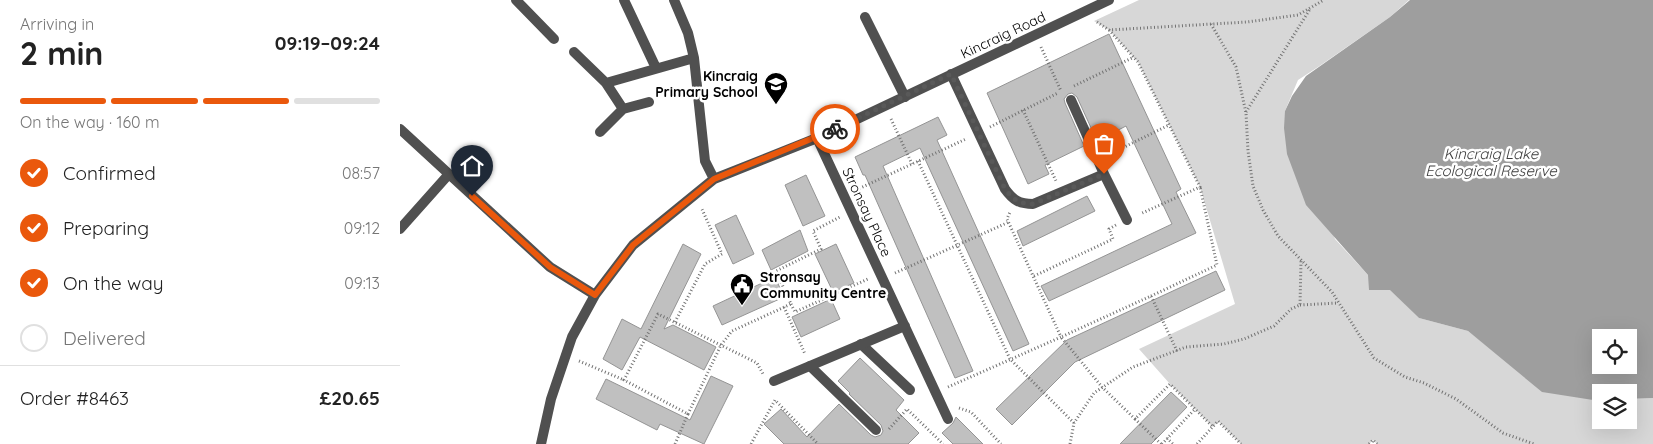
<!DOCTYPE html>
<html lang="en">
<head>
<meta charset="utf-8">
<style>
	:root { --surface:#fff; --page:#f6f6f6; --text:#222; --muted:#767676; --line:#e0e0e0; --accent:#ea580c }
	body { margin:0; font-family:Quicksand,sans-serif; background:var(--page); color:var(--text); height:100vh; display:flex; flex-direction:column; font-size:19px; white-space:nowrap }
	* { box-sizing:border-box; margin:0 }
	p { font-size:16px; color:var(--muted) }
	.icon { flex:none; width:28px; height:28px; fill:none; stroke:currentColor; stroke-width:2; stroke-linecap:round; stroke-linejoin:round }
	.map { position:relative; flex:1; overflow:hidden }
	.details { display:flex; flex-direction:column; background:var(--surface); width:400px }
	.details>* { flex:none }
	.controls { position:absolute; left:1192px; top:329px; display:grid; gap:10px }
	.controls a { display:grid; place-items:center; width:45px; height:45px; border-radius:0px; background:var(--surface); box-shadow:0 5px 20px #0002; font-size:25px }
	.pin { position:absolute; display:grid; place-items:center; width:42px; height:42px; color:#fff; margin:-51px -21px; border-radius:50% 50% 50% 0; rotate:-45deg; box-shadow:0 0 5px #0007 }
	.pin .icon { rotate:45deg }
	.courier { position:absolute; display:grid; place-items:center; width:50px; height:50px; margin:-25px; border:4px solid #ea580c; border-radius:50%; background:#fff; color:#222; box-shadow:0 1px 6px #0007 }
	.headline em { font-style:normal; font-weight:700 }
	.headline div { display:flex; flex-direction:column-reverse }
	.headline { display:flex; align-items:center; justify-content:space-between; height:85px; padding:0 20px }
	h1 { font-size:32px; font-weight:700; line-height:38px }
	.bar { display:grid; grid-template-columns:repeat(4,1fr); gap:8px 5px; align-content:center; height:60px; padding:0 20px }
	.bar i { height:6px; border-radius:4px; background:var(--line) }
	.bar .selected { background:var(--accent) }
	.bar p { grid-column:span 4 }
	.line { display:flex; align-items:center; gap:12px; padding:0 20px; border-top:1px solid var(--line) }
	.line div { flex:1 }
	ol { padding:0 20px; list-style:none }
	li { display:flex; align-items:center; gap:15px; height:55px }
	li p { margin-inline-start:auto }
	li .icon { padding:5px; border-radius:50%; background:var(--accent); color:#fff; stroke-width:4 }
	li:last-child { color:var(--muted) }
	li i { width:28px; height:28px; border:2px solid var(--line); border-radius:50% }
	main { display:flex; flex:1; min-height:0 }
	.map>svg:first-child { display:block }
</style>
</head>
<body>
<main>
<section class="details">
<div class="headline"><div><h1>2 min</h1><p>Arriving in</p></div><em>09:19–09:24</em></div>
<div class="bar"><i class="selected"></i><i class="selected"></i><i class="selected"></i><i></i><p>On the way · 160 m</p></div>
<ol>
<li><svg class="icon" aria-label="check" viewBox="0 0 24 24"><path d="M5 12l5 5 9-10"/></svg>Confirmed<p>08:57</p></li>
<li><svg class="icon" aria-label="check" viewBox="0 0 24 24"><path d="M5 12l5 5 9-10"/></svg>Preparing<p>09:12</p></li>
<li><svg class="icon" aria-label="check" viewBox="0 0 24 24"><path d="M5 12l5 5 9-10"/></svg>On the way<p>09:13</p></li>
<li><i></i>Delivered</li>
</ol>
<div class="line" style="height:65px"><div>Order #8463</div><b>£20.65</b></div>
</section>
<div class="map">
<svg width="1253" height="444" viewBox="0 0 1253 444">
	<rect width="100%" height="100%" fill="#fff"/>
	<path fill="#d7d7d7" d="M739,0H1009L990,17L918,67L898,80L885,111L935,239L968,275L990,289L1019,318L1068,331L1106,361L1193,400L1201,399V420H1229V399L1253,398V444H977L973,440L969,444H841L818,421L813,427L770,384L739,349L835,304L800,187L738,62L709,30L694,21Z"/>
	<path fill="#9e9e9e" fill-rule="evenodd" d="M1010,0H1253V398L1229,399V392H1201V399L1193,400L1142,392L1068,331L1019,318L990,290H969L968,275L906,205L887,154L884,128L885,111L892,96L906,76L990,17ZM1201,338H1229V365H1201Z"/>
	<path fill="#c0c0c0" stroke="#949494" d="M709,34L781,189L776,192L796,233L649,301L641,286L772,224L726,126L697,141L677,97L672,93L668,94L664,99L665,103L684,146L645,165L649,174L628,184L587,93Z
		M538,117L547,135L537,140L629,344L613,351L520,148L483,166L573,371L555,378L465,175H463L455,157Z
		M406,175L425,216L403,226L385,185Z
		M687,196L695,211L623,246L617,231Z
		M336,215L354,254L333,264L315,225Z
		M400,230L408,251L371,270L362,250Z
		M283,244L301,254L264,329L273,325L316,347L304,370L240,337L222,370L203,359L222,319L241,329Z
		M436,244L454,283L433,292L415,254Z
		M816,271L825,290L675,362L612,425L596,409L667,340Z
		M375,277L384,297L322,325L313,306Z
		M431,299L440,319L401,337L392,317Z
		M460,358L504,400L496,410L519,433L508,444H384L364,424L381,409L407,437L439,404L471,435L475,437L481,435L483,431L481,425L449,394L450,393L438,381Z
		M311,376L333,386L304,444L260,424L257,430L196,399L206,379L290,420Z
		M771,392L787,407L760,435L751,444H720Z
		M556,417L583,444H553L542,433L553,423Z"/>
	<g fill="none" stroke-linecap="round" stroke-linejoin="round">
		<path stroke="#727272" stroke-width="3" stroke-dasharray="1 2.5" stroke-linecap="butt" d="M697,22L709,30L847,22L898,15L924,0
			M811,24L836,67L846,113L848,151L853,186L863,210L878,236L932,292L974,358L1005,377L1024,383L1056,399L1103,433L1134,444
			M709,30L738,62L800,187L740,214
			M641,47L661,91
			M674,86L734,57
			M623,110L656,181
			M846,112L910,9
			M491,119L512,164
			M590,127L658,93
			M710,154L769,125
			M518,161L610,359L674,423
			M456,190L566,139
			M495,273L609,222
			M634,276L713,239L709,229L716,225
			M751,296L817,265L800,187
			M391,304L395,312L468,279
			M900,305L938,303
			M384,307L405,354
			M275,322L305,264L322,254L301,207
			M777,351L751,296L661,337L702,387L735,419L770,384L813,427
			M179,361L224,380
			M548,387L661,337L607,219L610,212
			M559,408L571,412L601,444
			M288,414L321,345L332,331L391,304L376,271L421,249L413,231L440,217
			M735,419L761,444
			M489,429L507,409L543,444
			M767,438L773,444
			M275,444L288,414L224,380L258,314L357,363L363,374
			M351,444L375,400L418,444
			M670,444L674,423L694,393L733,367L786,347L824,344L844,339L874,326L891,309L900,305L901,261
			M762,444L795,409
			M797,444L818,421L841,444
			M969,444L973,440L977,444"/>
		<path stroke="#505050" stroke-width="10" d="M465,17L505,97
			M671,100L693,149
			M461,344L510,390
			M410,366L476,430"/>
		<path stroke="#505050" stroke-width="10" d="M116,0L154,39
			M224,0L256,68
			M274,0L288,33L294,58L305,161L314,179
			M174,52L206,83L223,109L200,132
			M551,74L605,189C613,200 619,204 633,204L704,174L727,220
			M206,83L294,58
			M223,109L249,102
			M0,129L150,267L195,295
			M417,138L548,419
			M693,149L704,174
			M0,229L49,174
			M374,381L505,326
			M141,444L151,399L172,337L195,295L233,245L314,179L417,138L709,0"/>
	</g>
	<g fill="none" stroke-linecap="round" stroke-linejoin="round">
		<path stroke="#595959" stroke-width="5" stroke-dasharray="0 9" d="M435,129L551,74L605,189C614,200 619,204 633,204L704,174"/>
		<path stroke="#ea580c" stroke-width="6" d="M72,196L150,267L195,295L233,245L314,179L435,129"/>
	</g>
	<defs>
		<g id="school-pin" transform="scale(1.25)"><path d="M0 17L-7.5 6A9.5 9.5 0 1 1 7.5 6Z" fill="#000" stroke="#fff"/><path d="M0-5L7-2L0 1L-7-2ZM-4 1L0 2.5L4 1V4Q0 6-4 4Z" fill="#fff"/></g>
		<g id="civic-pin" transform="scale(1.25)"><path d="M0 17L-7.5 6A9.5 9.5 0 1 1 7.5 6Z" fill="#000" stroke="#fff"/><path d="M-.6-6.5H3V-4.5H.6V-3L4-1V1h2V6H-6V1h2V-1L-.6-3ZM-1.2 2.5V6h2.4V2.5Z" fill="#fff"/></g>
	</defs>
	<g fill-rule="evenodd">
		<use href="#school-pin" x="376" y="84"/>
		<use href="#civic-pin" x="342" y="285"/>
	</g>
	<g text-anchor="middle" stroke-width="5" stroke-linejoin="round" paint-order="stroke">
		<g font-size="14" fill="#000" stroke="#fff">
			<text transform="translate(603 35) rotate(-25)" y="5">Kincraig Road</text>
			<text transform="translate(467 212) rotate(65)" y="5">Stronsay Place</text>
		</g>
		<g font-size="14" font-weight="bold" fill="#000" stroke="#fff" text-anchor="end">
			<text x="358" y="81">Kincraig<tspan x="358" dy="16">Primary School</tspan></text>
			<text x="360" y="282" text-anchor="start">Stronsay<tspan x="360" dy="16">Community Centre</tspan></text>
		</g>
		<g font-size="15" font-style="italic" fill="#3f3f3f" stroke="#fff">
			<text x="1091" y="159">Kincraig Lake<tspan x="1091" dy="17">Ecological Reserve</tspan></text>
		</g>
	</g>
</svg>
<div class="controls">
<a><svg class="icon" aria-label="locate" viewBox="0 0 24 24"><circle cx="12" cy="12" r="6"/><path d="M12 2v4M12 18v4M2 12h4M18 12h4"/></svg></a>
<a><svg class="icon" aria-label="layers" viewBox="0 0 24 24"><path d="M12 4l9 5-9 5-9-5zM3 14l9 5 9-5"/></svg></a>
</div>
<div class="pin" style="left:704px;top:174px;background:#ea580c"><svg class="icon" aria-label="bag" viewBox="0 0 24 24"><path d="M5 8h14l-1 12H6zM9 8a3 3 0 0 1 6 0"/></svg></div>
<div class="pin" style="left:72px;top:196px;background:#1f2937"><svg class="icon" aria-label="home" viewBox="0 0 24 24"><path d="M3 11l9-7 9 7M6 9v11h12V9"/></svg></div>
<div class="courier" style="left:435px;top:129px"><svg class="icon" aria-label="bike" viewBox="0 0 24 24"><circle cx="6" cy="16" r="4"/><circle cx="18" cy="16" r="4"/><path d="M6 16l4-8h5l3 8M10 8l3 8H6M13 5h3"/></svg></div>
</div>
</main>
</body>
</html>
